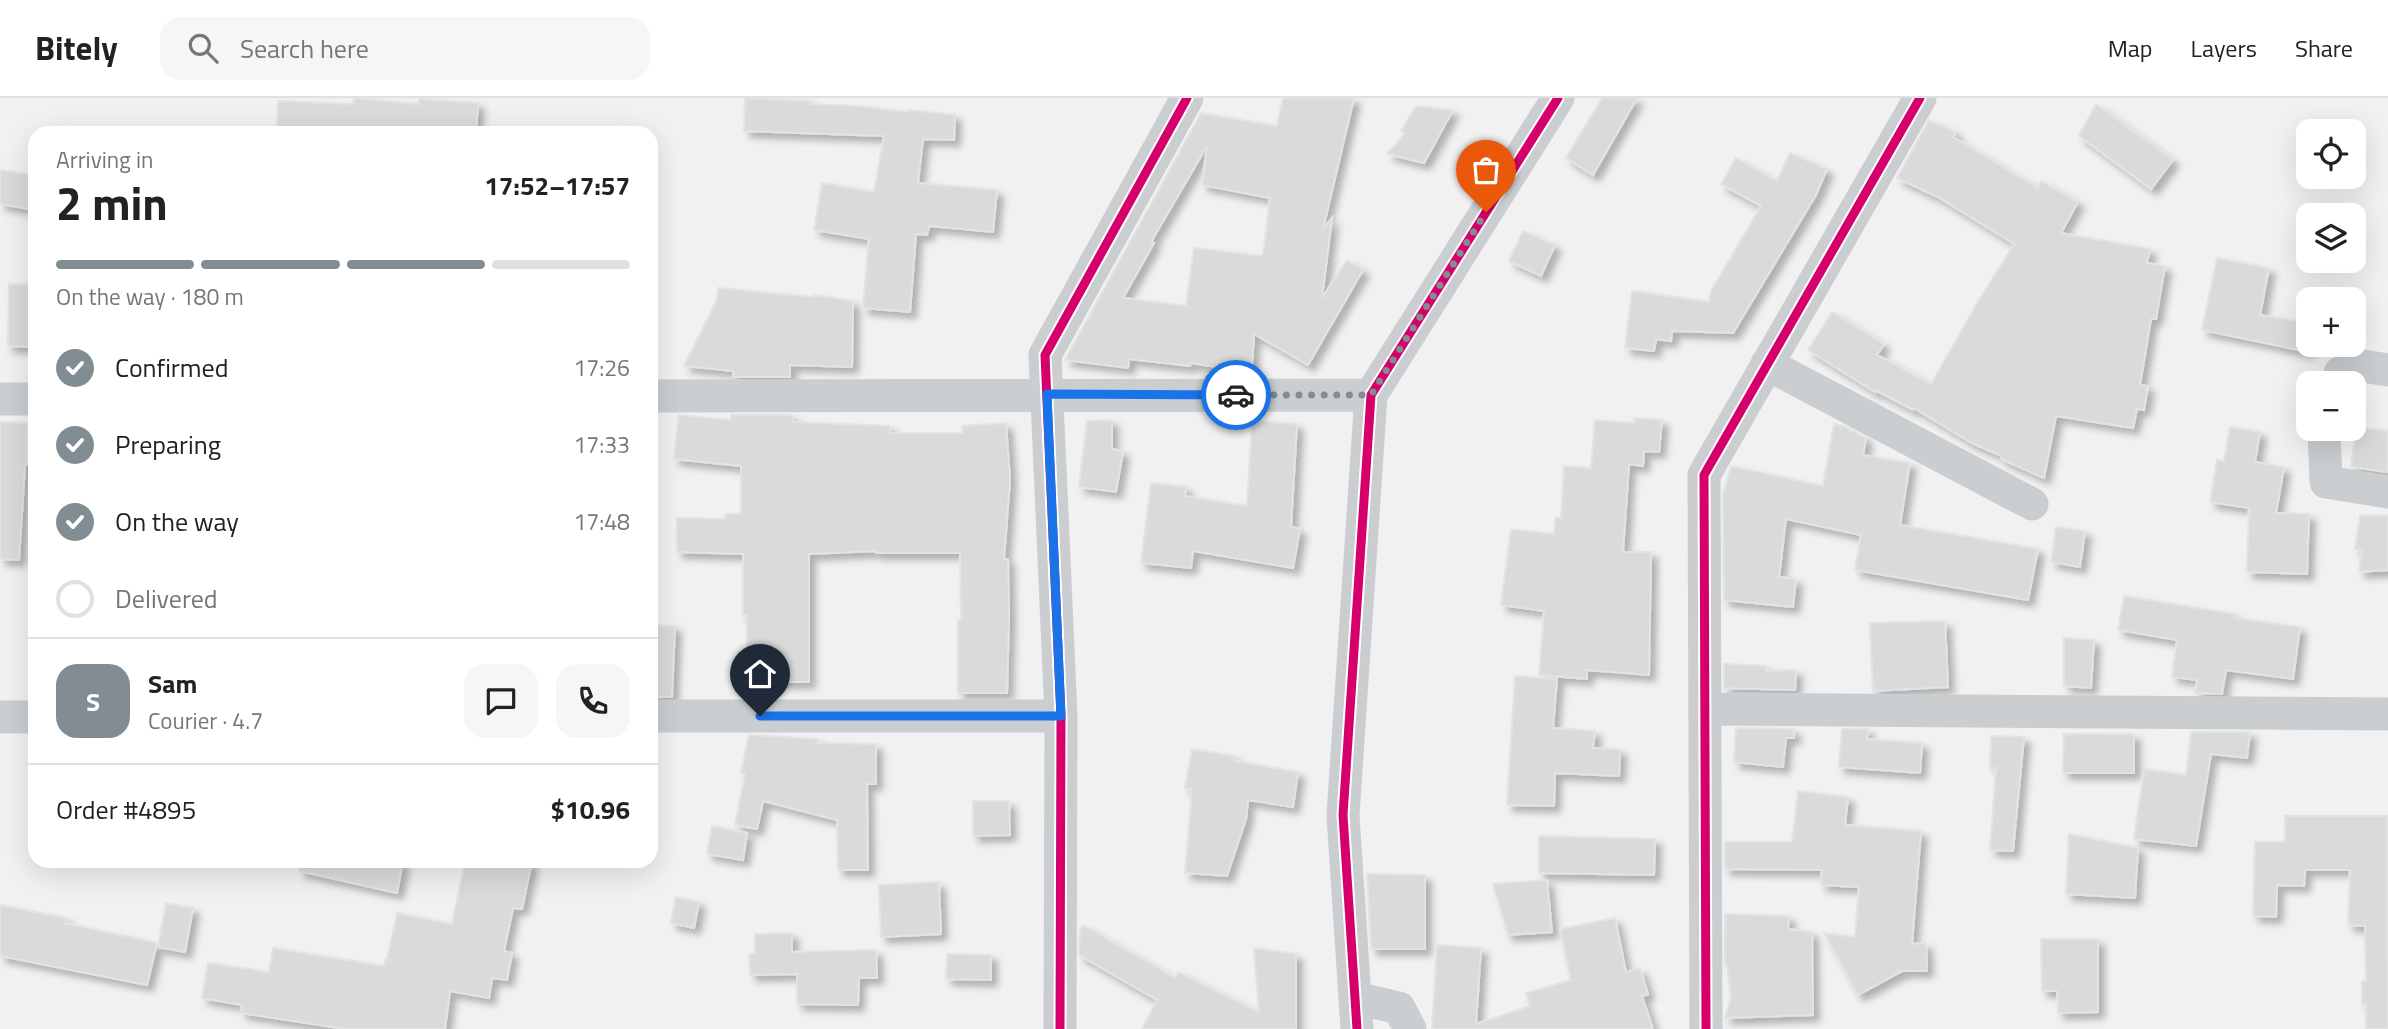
<!DOCTYPE html>
<html lang="en">
<head>
<meta charset="utf-8">
<style>
	:root { --surface:#fff; --page:#f6f6f6; --text:#222; --muted:#767676; --line:#e0e0e0; --accent:#828d93 }
	body { margin:0; font-family:"Titillium Web",sans-serif; background:var(--page); color:var(--text); height:100vh; display:flex; flex-direction:column; font-size:26px; white-space:nowrap }
	* { box-sizing:border-box; margin:0 }
	p { font-size:23px; color:var(--muted) }
	.icon { flex:none; width:38px; height:38px; fill:none; stroke:currentColor; stroke-width:2; stroke-linecap:round; stroke-linejoin:round }
	.map { position:relative; flex:1; overflow:hidden }
	.panel { position:absolute; left:28px; top:28px; width:630px; height:742px; display:flex; flex-direction:column; background:var(--surface); border-radius:21px; box-shadow:0 7px 28px #0002 }
	.panel>* { flex:none }
	.fabs { position:absolute; left:2296px; top:21px; display:grid; gap:14px }
	.fabs a { display:grid; place-items:center; width:70px; height:70px; border-radius:14px; background:var(--surface); box-shadow:0 7px 28px #0002; font-size:35px }
	.pin { position:absolute; display:grid; place-items:center; width:60px; height:60px; color:#fff; margin:-72px -30px; border-radius:50% 50% 50% 0; rotate:-45deg; box-shadow:0 0 7px #0007 }
	.pin .icon { rotate:45deg }
	.courier { position:absolute; display:grid; place-items:center; width:70px; height:70px; margin:-35px; border:5px solid #1a73e8; border-radius:50%; background:#fff; color:#222; box-shadow:0 2px 9px #0007 }
	.summary em { font-style:normal; font-weight:700 }
	.summary div { display:flex; flex-direction:column-reverse }
	.summary { display:flex; align-items:center; justify-content:space-between; height:119px; padding:0 28px }
	h1 { font-size:46px; font-weight:700; line-height:52px }
	.bar { display:grid; grid-template-columns:repeat(4,1fr); gap:10px 7px; align-content:center; height:84px; padding:0 28px }
	.bar i { height:9px; border-radius:5px; background:var(--line) }
	.bar .on { background:var(--accent) }
	.bar p { grid-column:span 4 }
	.line { display:flex; align-items:center; gap:18px; padding:0 28px; border-top:2px solid var(--line) }
	.line div { flex:1 }
	.round { display:grid; place-items:center; flex:none; width:74px; height:74px; border-radius:21px; background:var(--page) }
	ol { padding:0 28px; list-style:none }
	li { display:flex; align-items:center; gap:21px; height:77px }
	li p { margin-inline-start:auto }
	li .icon { padding:7px; border-radius:50%; background:var(--accent); color:#fff; stroke-width:4 }
	li:last-child { color:var(--muted) }
	li i { width:38px; height:38px; border:4px solid var(--line); border-radius:50% }
	header { display:flex; align-items:center; gap:42px; box-sizing:border-box; height:98px; padding:0 35px; background:var(--surface); border-bottom:2px solid var(--line) }
	header strong { font-size:33px }
	nav { display:flex; gap:38px; margin-inline-start:auto; font-size:24px }
	.search { width:490px; height:63px; background:var(--page); display:flex; align-items:center; gap:18px; box-sizing:border-box; padding:0 24px; border-radius:21px; color:var(--muted); font-size:26px }
	.map>svg:first-child { display:block }
</style>
</head>
<body>
<header>
<strong>Bitely</strong>
<div class="search"><svg class="icon" aria-label="search" viewBox="0 0 24 24"><circle cx="10" cy="10" r="6"/><path d="M15 15l6 6"/></svg>Search here</div>
<nav><a>Map</a><a>Layers</a><a>Share</a></nav>
</header>
<div class="map">
<svg width="2388" height="931" viewBox="0 0 2388 931">
	<defs>
		<filter id="shadow"><feDropShadow dx="6" dy="6" stdDeviation="3.5" flood-color="#0004"/></filter>
	</defs>
	<rect width="100%" height="100%" fill="#f2f1f1"/>
	<path fill="#d9dada" stroke="#e3e3e4" stroke-width="2" fill-rule="evenodd" filter="url(#shadow)" d="M354,0L419,6V1L478,5L476,35L277,34L278,3L353,6Z
		M745,0L811,3L810,6L857,8L909,14V12L955,17L954,42L923,41L918,85L997,92L993,134L929,128L927,137L916,136L910,214L863,210L869,141L814,132L822,85L874,94L884,38L744,33Z
		M1283,0H1354L1323,131L1332,120L1322,200L1347,162L1363,172L1308,267L1254,236L1252,267L1217,264V269L1191,265L1190,268L1129,261L1128,270L1065,262L1201,15L1277,28ZM1207,48L1202,87L1270,100L1263,158L1194,150L1186,208L1123,200L1154,145L1151,144Z
		M1602,0H1637L1593,77L1566,60Z
		M2096,6L2173,62L2151,91L2079,38Z
		M1416,8L1453,12L1424,65L1387,56L1405,36L1401,33Z
		M1929,22L1956,34L1953,39L2038,90L2041,83L2078,104L2061,135L2150,151L2147,165L2165,168L2156,221H2151L2140,287L2148,288L2144,312L2137,311L2133,330L2056,318L2044,380L2001,361L2002,358L1972,345L1914,310L1913,312L1875,292V294L1808,252L1832,214L1884,246L1877,257L1931,286L1979,202L2014,146L1938,99L1897,80Z
		M1790,55L1827,71L1816,97L1733,235L1672,233L1671,243L1656,241L1654,253L1625,250L1632,193L1709,204L1711,193L1761,108L1721,86L1736,60L1777,83Z
		M0,72L35,77V112L0,106Z
		M1523,133L1555,147L1541,178L1509,163Z
		M2217,160L2269,170L2260,217L2308,225V254L2202,232Z
		M9,186L35,187V249L8,248Z
		M718,190L814,199V197L853,203L852,269L790,267V279H733V273L684,268L717,202Z
		M679,317L731,322V317H788L793,318V324L890,328V335H963L962,328L1006,325L1010,382L1004,461H1008L1009,518L1007,595H958V522H961L960,455H876V453L809,456V584H747V517H743V456L677,454V420L726,421V416H741V368L674,361Z
		M1634,320L1662,322L1659,354L1644,353L1643,368L1629,366L1623,454H1651L1649,577L1587,572V581L1539,577L1544,513L1501,507L1511,431L1554,436L1556,419L1561,420L1564,368L1591,370L1595,322L1634,325Z
		M1112,322V351L1123,353L1116,394L1079,389L1087,323Z
		M1252,323L1297,326L1291,429L1300,431L1293,470L1193,453L1191,470L1141,465L1151,385L1186,389L1185,398L1247,408Z
		M0,324L28,325L27,367H25L19,462L0,461Z
		M1834,326L1843,328L1866,340L1863,357L1910,365L1900,427L2038,451L2028,502L1855,472L1861,437L1786,421L1779,479L1796,481L1793,509L1724,502L1723,397L1731,368L1823,388Z
		M2230,329L2260,334L2255,364L2284,369L2276,415L2309,416L2307,476L2247,474L2249,410L2210,404L2217,362L2224,363Z
		M2356,329L2388,333V374L2351,369Z
		M2360,417L2388,418V472L2359,474L2362,452L2355,451Z
		M2056,429L2085,433L2080,469L2051,464Z
		M2124,498L2235,516L2234,520L2300,529L2293,581L2226,572L2222,596L2195,595L2197,582L2172,579L2177,542L2118,532Z
		M1945,523L1948,589L1873,593L1870,525Z
		M651,527L675,528L672,599H651Z
		M2064,540L2094,542L2091,590L2064,588Z
		M1724,566L1766,568V573L1796,572L1795,592L1724,590Z
		M1515,578L1557,581L1553,630L1595,633L1593,650L1620,651L1619,678L1555,675L1554,708L1507,707Z
		M1736,630L1794,631V640H1786L1783,669L1734,664Z
		M1842,631H1868L1867,641L1922,645L1920,675L1839,669Z
		M2191,634H2250L2247,660L2211,656L2196,748L2134,741L2144,671L2186,677Z
		M2064,636H2134V675H2063Z
		M749,637L818,641V645L876,646V686H867L868,772H838L837,722L763,703L757,731L735,727L745,676L741,675Z
		M1991,638L2024,639L2013,753L1990,752L1996,670H1990Z
		M1192,651L1235,658L1234,663L1298,674L1293,709L1248,702L1246,721L1227,778L1185,775L1192,691L1185,690Z
		M1798,693L1848,699L1845,727L1921,733L1912,846L1926,845L1927,873H1902L1858,897L1824,835L1855,839L1859,789L1821,787L1822,772L1725,771V744H1792Z
		M973,703H1009L1010,737L973,738Z
		M2285,718H2387L2388,931H2366V906H2362V883H2366L2365,828L2348,827L2350,772H2305L2304,788L2277,787L2276,819L2253,818L2255,744H2285Z
		M712,728L747,735L743,762L707,756Z
		M2069,736L2138,750L2135,800L2066,796Z
		M1539,738L1655,741L1654,777L1539,775Z
		M300,763H403L397,795L299,773Z
		M465,763H532L522,811L513,810L504,853L512,855L507,882L492,880L489,900L450,893L445,931H345L241,915L242,907L202,900L208,865L269,874L273,850L384,868L385,862H387L397,815L452,826Z
		M1367,776L1425,777V851H1371Z
		M1547,782L1552,834L1508,837L1493,786Z
		M939,784L941,836L881,839L879,787Z
		M676,799L699,804L694,830L671,825Z
		M166,805L193,810L185,854L158,849Z
		M0,807L66,820L65,825L157,845L147,887L0,858Z
		M1725,816L1789,818L1788,831L1812,834L1813,917L1725,920L1731,900L1727,867L1725,865Z
		M1615,820L1626,874L1640,870L1648,896L1642,898L1653,931H1432L1437,847L1481,850L1476,926L1530,908L1526,895L1571,882L1560,831Z
		M1083,827L1176,880L1178,874L1259,914L1254,850L1296,856V931H1142L1157,902L1079,857L1080,832Z
		M792,835V854L876,852L877,880H859L858,907L797,906V876L750,877L749,856H755V836Z
		M2041,841H2098V914L2058,915L2057,893H2042Z
		M947,856L991,857V882L946,881Z"/>
	<g fill="none" stroke-linecap="round" stroke-linejoin="round">
		<path stroke="#caced0" stroke-width="33" d="M1767,266L2032,406
			M2337,285L2340,275L2356,267L2388,272
			M651,298L1371,297
			M0,301H35
			M2324,331L2326,384L2388,394
			M1705,611L2388,616
			M651,618H1061
			M0,619H35
			M1356,900L1399,910L1410,931
			M1060,931L1061,618L1045,257L1187,0
			M1357,931L1343,717L1371,297L1558,0
			M1706,931L1704,377L1920,0"/>
		<g stroke="#fff" stroke-width="13">
			<path id="cycleway" d="M1060,931L1061,618L1045,257L1187,0
				M1357,931L1343,717L1371,297L1558,0
				M1706,931L1704,377L1920,0"/>
		</g>
		<use href="#cycleway" stroke="#d6006c" stroke-width="9"/>
	</g>
	<g fill="none" stroke-linecap="round" stroke-linejoin="round">
		<path stroke="#828d93" stroke-width="7" stroke-dasharray="0 12.6" d="M1236,297H1371L1486,114"/>
		<path stroke="#1a73e8" stroke-width="9" d="M760,618H1061L1047,296L1236,297"/>
	</g>
</svg>
<div class="fabs">
<a><svg class="icon" aria-label="locate" viewBox="0 0 24 24"><circle cx="12" cy="12" r="6"/><path d="M12 2v4M12 18v4M2 12h4M18 12h4"/></svg></a>
<a><svg class="icon" aria-label="layers" viewBox="0 0 24 24"><path d="M12 4l9 5-9 5-9-5zM3 14l9 5 9-5"/></svg></a>
<a>+</a>
<a>−</a>
</div>
<div class="pin" style="left:1486px;top:114px;background:#ea580c"><svg class="icon" aria-label="bag" viewBox="0 0 24 24"><path d="M5 8h14l-1 12H6zM9 8a3 3 0 0 1 6 0"/></svg></div>
<div class="pin" style="left:760px;top:618px;background:#1f2937"><svg class="icon" aria-label="home" viewBox="0 0 24 24"><path d="M3 11l9-7 9 7M6 9v11h12V9"/></svg></div>
<div class="courier" style="left:1236px;top:297px"><svg class="icon" aria-label="car" viewBox="0 0 24 24"><path d="M5 17H2v-5l4-1 3-4h7l3 4 3 1v5h-3M9 17h6M6 11h13"/><circle cx="7" cy="17" r="2"/><circle cx="17" cy="17" r="2"/></svg></div>
<section class="panel">
<div class="summary"><div><h1>2 min</h1><p>Arriving in</p></div><em>17:52–17:57</em></div>
<div class="bar"><i class="on"></i><i class="on"></i><i class="on"></i><i></i><p>On the way · 180 m</p></div>
<ol>
<li><svg class="icon" aria-label="check" viewBox="0 0 24 24"><path d="M5 12l5 5 9-10"/></svg>Confirmed<p>17:26</p></li>
<li><svg class="icon" aria-label="check" viewBox="0 0 24 24"><path d="M5 12l5 5 9-10"/></svg>Preparing<p>17:33</p></li>
<li><svg class="icon" aria-label="check" viewBox="0 0 24 24"><path d="M5 12l5 5 9-10"/></svg>On the way<p>17:48</p></li>
<li><i></i>Delivered</li>
</ol>
<div class="line" style="height:126px"><b class="round" style="background:var(--accent);color:#fff">S</b><div><b>Sam</b><p>Courier · 4.7</p></div><a class="round"><svg class="icon" aria-label="chat" viewBox="0 0 24 24"><path d="M4 5h16v11H9l-5 4z"/></svg></a><a class="round"><svg class="icon" aria-label="phone" viewBox="0 0 24 24"><path d="M5 4h4l2 5-3 2q2 4 5 5l2-3 5 2v4C11 20 4 13 5 4z"/></svg></a></div>
<div class="line" style="height:91px"><div>Order #4895</div><b>$10.96</b></div>
</section>
</div>
</body>
</html>
